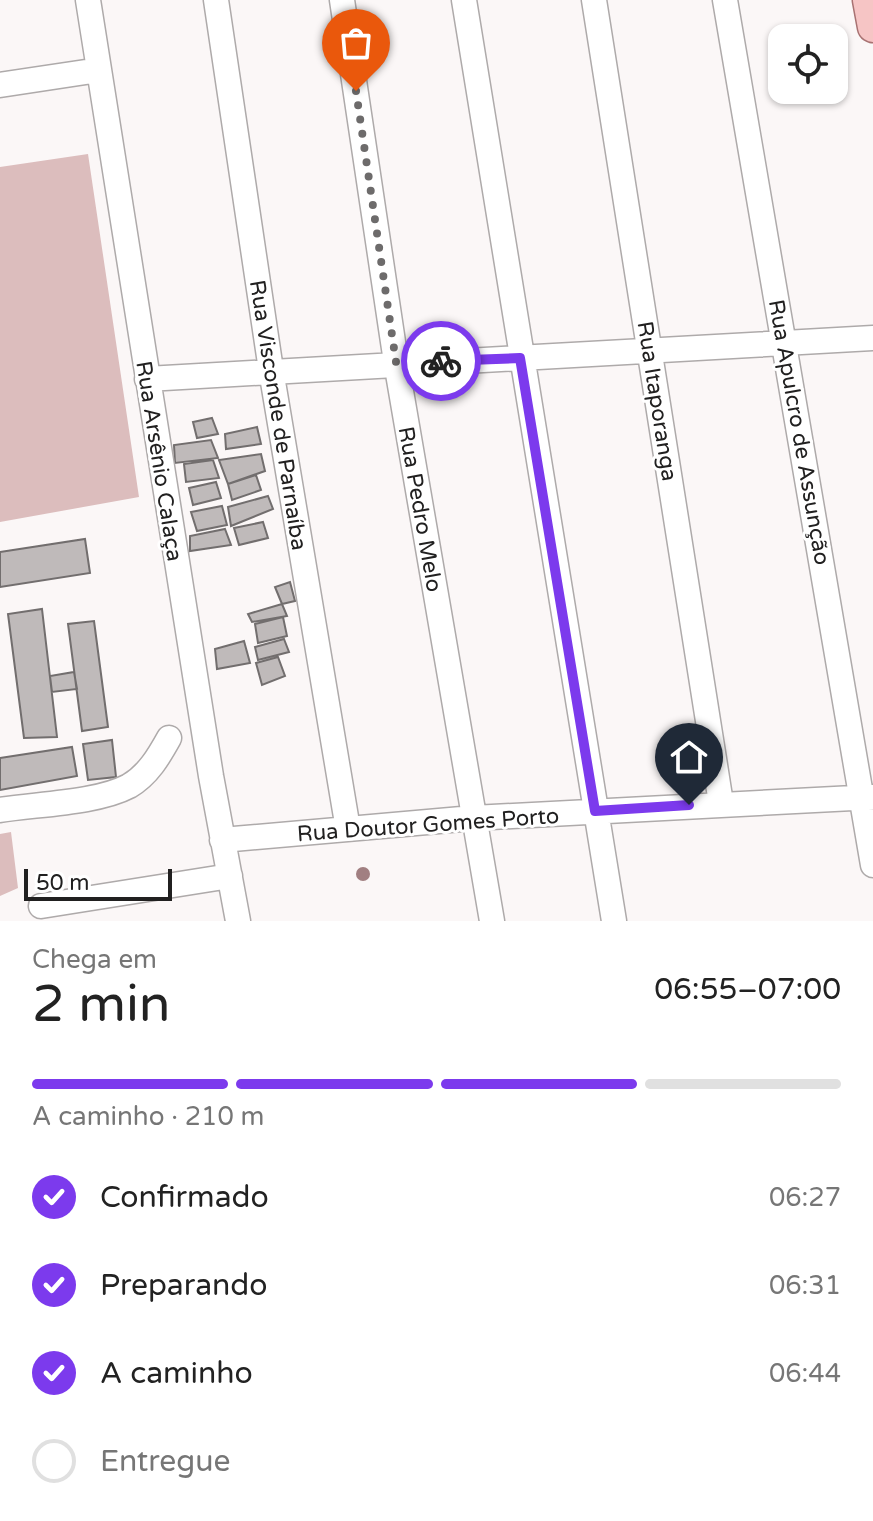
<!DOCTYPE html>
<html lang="pt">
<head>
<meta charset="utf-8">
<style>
	:root { --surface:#fff; --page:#f2f2f2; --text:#222; --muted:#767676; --line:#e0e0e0; --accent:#7c3aed }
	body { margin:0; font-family:"Varela Round",sans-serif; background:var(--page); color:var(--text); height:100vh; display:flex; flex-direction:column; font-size:30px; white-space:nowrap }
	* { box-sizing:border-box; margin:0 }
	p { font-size:26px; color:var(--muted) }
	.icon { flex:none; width:44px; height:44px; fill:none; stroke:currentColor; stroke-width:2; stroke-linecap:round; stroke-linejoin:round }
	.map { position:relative; height:921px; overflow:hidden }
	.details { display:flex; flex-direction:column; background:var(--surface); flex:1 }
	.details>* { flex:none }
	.fabs { position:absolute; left:768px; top:24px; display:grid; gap:16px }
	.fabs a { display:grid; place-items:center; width:80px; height:80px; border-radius:16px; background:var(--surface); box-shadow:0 2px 6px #0004; font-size:40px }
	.scale { position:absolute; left:24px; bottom:20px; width:148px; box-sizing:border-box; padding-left:8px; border:4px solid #212020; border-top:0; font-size:22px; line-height:28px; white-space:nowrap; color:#212020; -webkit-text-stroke:6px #fff; paint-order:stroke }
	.pin { position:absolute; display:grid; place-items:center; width:68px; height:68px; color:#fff; margin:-82px -34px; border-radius:50% 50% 50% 0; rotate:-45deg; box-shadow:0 0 8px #0007 }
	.pin .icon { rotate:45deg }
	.courier { position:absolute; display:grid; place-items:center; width:80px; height:80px; margin:-40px; border:6px solid #7c3aed; border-radius:50%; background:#fff; color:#222; box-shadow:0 2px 10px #0007 }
	.headline em { font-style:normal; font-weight:600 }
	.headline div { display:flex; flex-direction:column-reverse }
	.headline { display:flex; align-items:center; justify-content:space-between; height:136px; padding:0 32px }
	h1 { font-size:52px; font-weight:600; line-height:60px }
	.bar { display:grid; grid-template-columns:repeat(4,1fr); gap:12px 8px; align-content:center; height:96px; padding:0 32px }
	.bar i { height:10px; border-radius:6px; background:var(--line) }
	.bar .current { background:var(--accent) }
	.bar p { grid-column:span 4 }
	ol { padding:0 32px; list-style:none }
	li { display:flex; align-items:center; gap:24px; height:88px }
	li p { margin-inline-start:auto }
	li .icon { padding:8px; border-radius:50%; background:var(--accent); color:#fff; stroke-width:4 }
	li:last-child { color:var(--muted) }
	li i { width:44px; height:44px; border:4px solid var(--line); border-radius:50% }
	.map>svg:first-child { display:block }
</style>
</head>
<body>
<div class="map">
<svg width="873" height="921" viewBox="0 0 873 921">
	<rect width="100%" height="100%" fill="#fbf7f7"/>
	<path fill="#dcbdbd" d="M88,154L139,497L0,522V167Z
		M11,832L18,888L0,896V834Z"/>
	<path fill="#bfbaba" stroke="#726e6e" stroke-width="2" d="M212,418L218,434L197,438L193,422Z
		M257,427L261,444L226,449L225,434Z
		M211,440L218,458L175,463L174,445Z
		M261,454L265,471L228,484L219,460Z
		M213,460L219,478L186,482L184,464Z
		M256,475L261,490L232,500L228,484Z
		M216,482L221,498L193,505L189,488Z
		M268,496L273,509L231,526L228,507Z
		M222,506L227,525L197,531L191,512Z
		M263,522L268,538L239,545L234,528Z
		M225,529L231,545L190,551V536Z
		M85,539L90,573L0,587V552Z
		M290,582L295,601L282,604L275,587Z
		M282,604L287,616L252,622L248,614Z
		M42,609L57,737L24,738L8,614Z
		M283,617L287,636L258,643L255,624Z
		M94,621L108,727L82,731L68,624Z
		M284,639L289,652L258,660L255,647Z
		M244,641L250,663L217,669L215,649Z
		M278,657L285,676L262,685L256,663Z
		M74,672L77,689L52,692L50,676Z
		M112,740L116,777L88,780L83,744Z
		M72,747L77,776L0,790V758Z"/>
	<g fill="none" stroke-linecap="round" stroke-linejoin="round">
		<g stroke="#aeaaaa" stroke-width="27">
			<path id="minor" d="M88,0L211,776L238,921
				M216,0L271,370L348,829
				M342,0L396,362L492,921
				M464,0L614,921
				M594,0L721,803
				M725,0L873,865
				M0,85L99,70
				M147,379L873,338
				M0,810C37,804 97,803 129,786C148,775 159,756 169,738
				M222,840L473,818L873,797
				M41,906L230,876"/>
		</g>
		<g stroke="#a87272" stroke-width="33">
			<path id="major" d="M868,0L873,27"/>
		</g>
		<use href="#minor" stroke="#fff" stroke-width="24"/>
		<use href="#major" stroke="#f6c5c5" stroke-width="30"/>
	</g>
	<circle fill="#a17f81" cx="363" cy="874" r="7"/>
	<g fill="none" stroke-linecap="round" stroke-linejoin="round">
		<path stroke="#6d6b6b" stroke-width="8" stroke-dasharray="0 14.4" d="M356,91L396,362L441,361"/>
		<path stroke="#7c3aed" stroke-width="10" d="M441,361L520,358L595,811L689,805"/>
	</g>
	<g text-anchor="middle" stroke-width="6" stroke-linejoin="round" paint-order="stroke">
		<g font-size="22" fill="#212020" stroke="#fff">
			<text transform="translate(658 401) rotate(81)" y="8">Rua Itaporanga</text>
			<text transform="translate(279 415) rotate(81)" y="8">Rua Visconde de Parnaíba</text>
			<text transform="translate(800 432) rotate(80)" y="8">Rua Apulcro de Assunção</text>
			<text transform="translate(160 461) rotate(81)" y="8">Rua Arsênio Calaça</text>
			<text transform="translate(421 509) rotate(80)" y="8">Rua Pedro Melo</text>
			<text transform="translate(428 824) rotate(-4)" y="8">Rua Doutor Gomes Porto</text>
		</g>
	</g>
</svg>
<div class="fabs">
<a><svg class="icon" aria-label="locate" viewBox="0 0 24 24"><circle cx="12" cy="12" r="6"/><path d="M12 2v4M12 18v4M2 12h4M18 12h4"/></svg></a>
</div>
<div class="scale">50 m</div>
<div class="pin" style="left:356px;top:91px;background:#ea580c"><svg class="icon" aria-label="bag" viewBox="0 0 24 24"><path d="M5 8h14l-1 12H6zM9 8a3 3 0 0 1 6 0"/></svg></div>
<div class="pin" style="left:689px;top:805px;background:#1f2937"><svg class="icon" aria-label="home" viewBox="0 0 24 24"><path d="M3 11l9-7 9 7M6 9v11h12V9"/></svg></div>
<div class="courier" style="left:441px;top:361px"><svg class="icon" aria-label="bike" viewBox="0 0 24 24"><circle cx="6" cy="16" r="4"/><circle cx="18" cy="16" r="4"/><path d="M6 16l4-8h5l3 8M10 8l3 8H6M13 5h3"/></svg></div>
</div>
<section class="details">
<div class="headline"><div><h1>2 min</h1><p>Chega em</p></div><em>06:55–07:00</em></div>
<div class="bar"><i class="current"></i><i class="current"></i><i class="current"></i><i></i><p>A caminho · 210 m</p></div>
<ol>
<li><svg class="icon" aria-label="check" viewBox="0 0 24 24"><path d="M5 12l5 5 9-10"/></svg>Confirmado<p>06:27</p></li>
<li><svg class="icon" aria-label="check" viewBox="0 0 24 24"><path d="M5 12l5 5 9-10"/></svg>Preparando<p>06:31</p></li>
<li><svg class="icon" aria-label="check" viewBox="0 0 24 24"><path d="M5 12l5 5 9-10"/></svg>A caminho<p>06:44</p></li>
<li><i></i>Entregue</li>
</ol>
</section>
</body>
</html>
